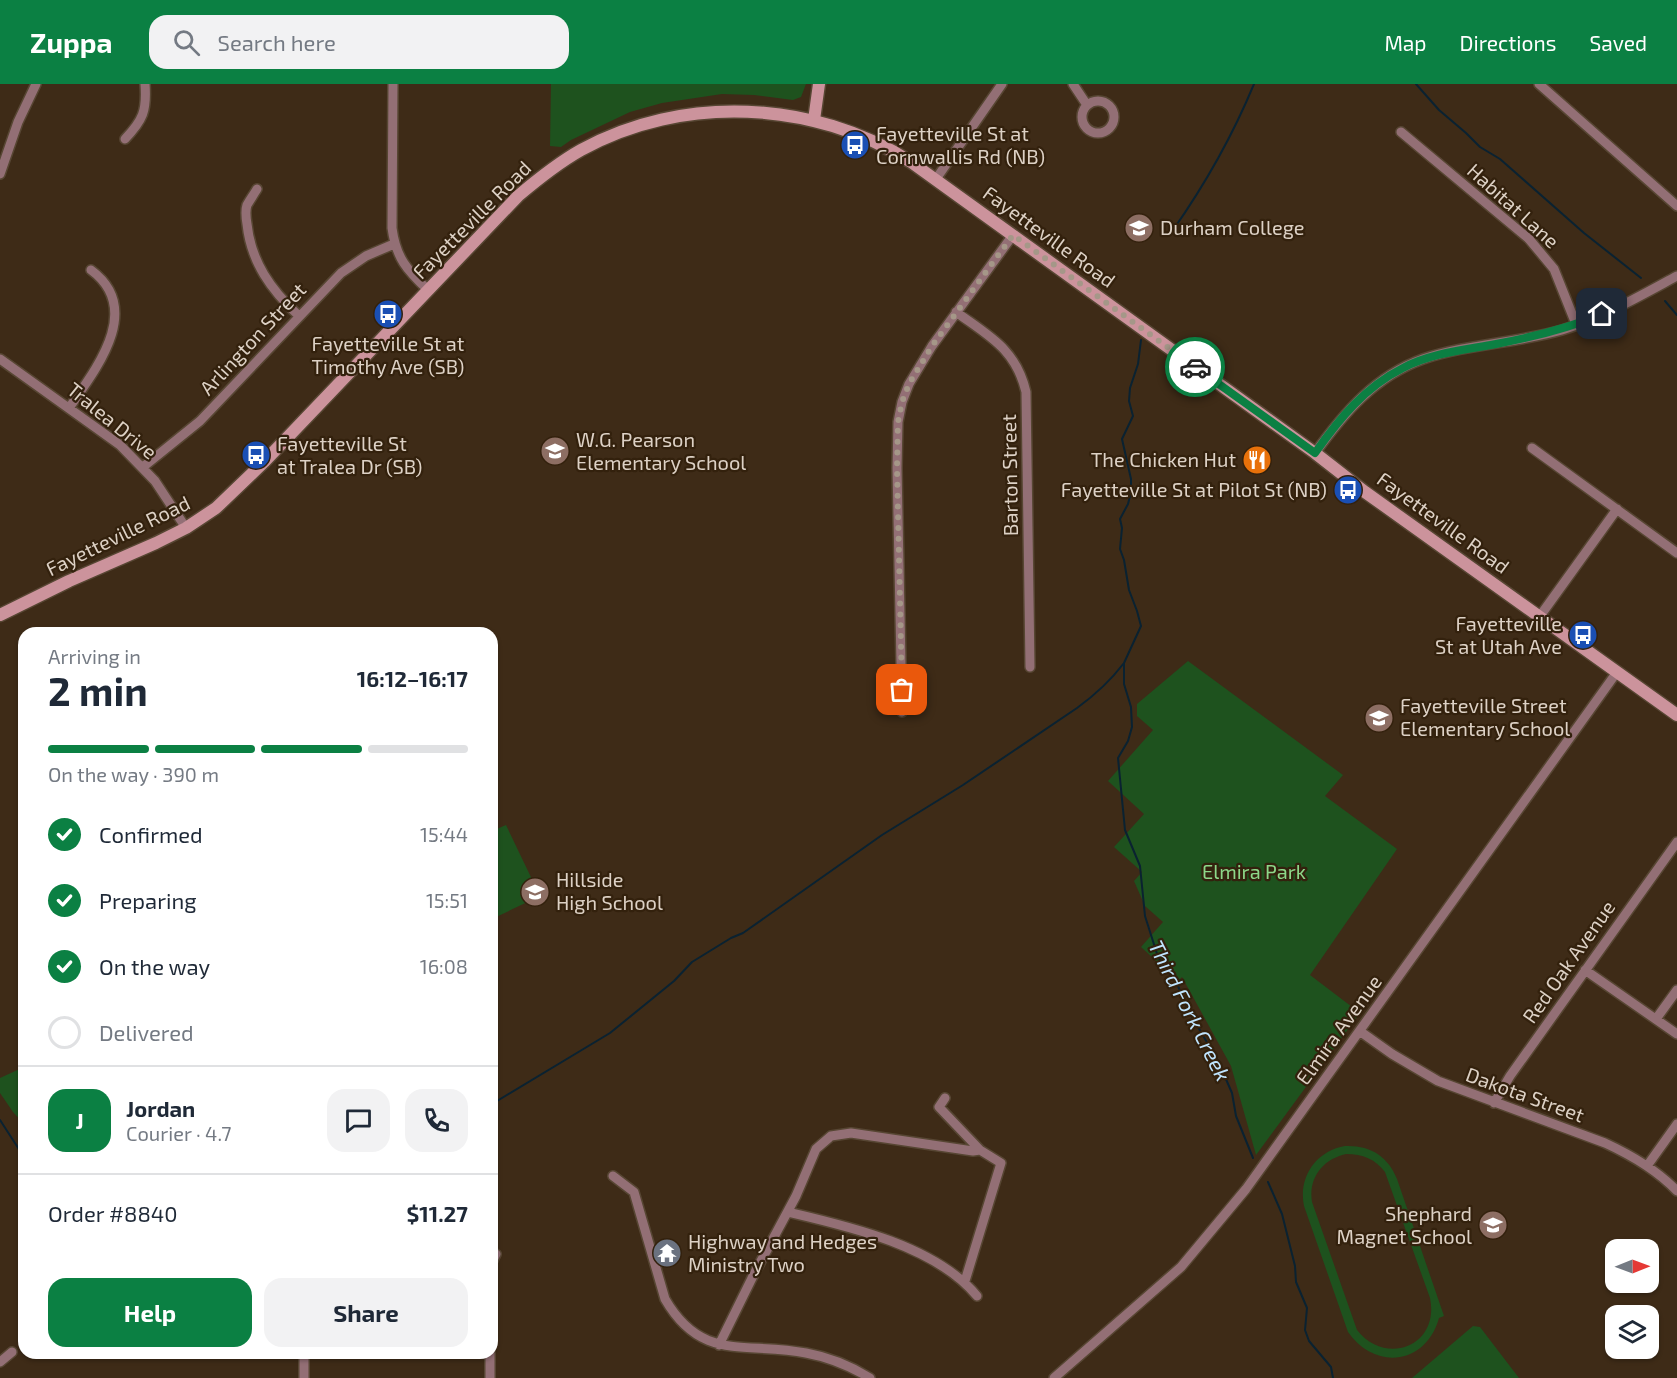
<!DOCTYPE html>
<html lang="en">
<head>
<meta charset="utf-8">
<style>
	:root { --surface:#fff; --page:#f2f2f3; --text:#1f2937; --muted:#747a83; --line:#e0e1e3; --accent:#0b8043 }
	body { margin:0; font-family:"Exo 2",sans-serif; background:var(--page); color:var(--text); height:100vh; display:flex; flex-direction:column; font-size:22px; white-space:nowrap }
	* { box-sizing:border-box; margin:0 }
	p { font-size:20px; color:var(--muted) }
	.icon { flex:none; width:33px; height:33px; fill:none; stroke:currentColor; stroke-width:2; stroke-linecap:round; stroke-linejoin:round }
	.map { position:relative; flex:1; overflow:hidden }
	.side { position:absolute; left:18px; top:543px; width:480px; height:732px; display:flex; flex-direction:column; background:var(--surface); border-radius:18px; box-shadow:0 2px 4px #0004 }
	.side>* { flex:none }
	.needle { width:39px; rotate:89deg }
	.fabs { position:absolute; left:1605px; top:1155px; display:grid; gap:12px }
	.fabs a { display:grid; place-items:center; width:54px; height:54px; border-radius:12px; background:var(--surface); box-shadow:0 2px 4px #0004; font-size:30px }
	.pin { position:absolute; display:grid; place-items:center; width:51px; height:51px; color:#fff; margin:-26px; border-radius:12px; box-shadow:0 3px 9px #0006 }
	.courier { position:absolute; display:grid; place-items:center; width:60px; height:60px; margin:-30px; border:4px solid #0b8043; border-radius:50%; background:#fff; color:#222; box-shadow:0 2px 8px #0007 }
	.overview em { font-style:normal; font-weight:700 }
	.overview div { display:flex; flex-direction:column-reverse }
	.overview { display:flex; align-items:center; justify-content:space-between; height:102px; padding:0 30px }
	h1 { font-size:39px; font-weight:700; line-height:45px }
	.bar { display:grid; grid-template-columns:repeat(4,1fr); gap:9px 6px; align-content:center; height:72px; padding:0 30px }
	.bar i { height:8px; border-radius:4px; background:var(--line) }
	.bar .selected { background:var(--accent) }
	.bar p { grid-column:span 4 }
	.line { display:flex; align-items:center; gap:15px; padding:0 30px; border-top:2px solid var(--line) }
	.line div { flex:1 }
	.round { display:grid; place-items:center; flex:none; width:63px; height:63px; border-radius:18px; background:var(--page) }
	ol { padding:0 30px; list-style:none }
	li { display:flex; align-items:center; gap:18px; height:66px }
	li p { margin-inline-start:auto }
	li .icon { padding:6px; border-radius:50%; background:var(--accent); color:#fff; stroke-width:4 }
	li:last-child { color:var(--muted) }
	li i { width:33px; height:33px; border:3px solid var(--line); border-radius:50% }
	.button { display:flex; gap:12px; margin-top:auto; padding:12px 30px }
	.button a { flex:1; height:69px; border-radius:18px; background:var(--accent); color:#fff; font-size:24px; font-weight:700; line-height:69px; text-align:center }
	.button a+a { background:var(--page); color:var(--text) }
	header { display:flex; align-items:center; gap:36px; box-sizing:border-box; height:84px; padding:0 30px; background:var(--accent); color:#fff }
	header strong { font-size:28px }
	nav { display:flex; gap:33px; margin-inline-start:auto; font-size:21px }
	.search { width:420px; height:54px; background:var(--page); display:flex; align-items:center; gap:15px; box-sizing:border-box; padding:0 21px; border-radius:18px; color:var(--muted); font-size:22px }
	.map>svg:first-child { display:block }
</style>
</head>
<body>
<header>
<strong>Zuppa</strong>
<div class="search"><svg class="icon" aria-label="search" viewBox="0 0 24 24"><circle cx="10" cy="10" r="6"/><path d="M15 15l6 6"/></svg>Search here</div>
<nav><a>Map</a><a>Directions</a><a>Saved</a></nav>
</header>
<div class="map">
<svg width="1677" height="1294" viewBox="0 0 1677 1294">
	<rect width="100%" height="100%" fill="#3e2b17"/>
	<path fill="#1e521e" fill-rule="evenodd" d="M551,0H806L801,13L793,16L754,11L722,10L662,19L630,28L571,56L561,63L550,62Z
		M1188,577L1343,691L1325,712L1397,765L1310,891L1360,929L1256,1071L1231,982L1182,893L1178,897L1141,863L1163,838L1145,822L1134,797L1142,788L1114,763L1144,730L1108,697L1153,646L1137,632V620Z
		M506,741L540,812L492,835V747Z
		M24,983V1040L13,1028L0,1009V994Z
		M1345,1062C1370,1061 1388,1072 1397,1095L1444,1232L1439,1234C1426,1281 1375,1287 1348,1248L1304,1122C1298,1093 1316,1067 1345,1062ZM1346,1070C1363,1070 1375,1075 1385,1088L1430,1214C1440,1262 1386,1283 1357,1246L1312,1118C1308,1094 1323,1075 1346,1070Z
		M1473,1242L1480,1243L1519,1294H1412Z"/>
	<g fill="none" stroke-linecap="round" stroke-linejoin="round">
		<path stroke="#0a2231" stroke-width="2" d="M1416,0L1439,26L1466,49L1480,63L1500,75L1584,149L1641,194
			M1173,146C1206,99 1232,53 1254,0
			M1665,217L1677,231
			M1141,256L1138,280L1130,304L1129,317L1133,332L1122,355L1131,395V408L1128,420L1120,435L1122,444L1120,465L1124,476L1129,506L1137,527L1141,542L1124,579V600L1131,623L1132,643L1128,657L1118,674L1125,746L1140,782L1145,832L1158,873L1178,902L1188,926L1218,977L1232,1009L1236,1032L1253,1074
			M492,1020L610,949L674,897L692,878L731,854L743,849L882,751L963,701L1077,624C1095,611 1111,596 1124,579
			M0,1036L24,1073
			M1268,1098L1282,1130L1295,1182L1296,1198L1307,1224L1305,1246L1309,1257L1331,1283L1333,1294"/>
		<g stroke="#574633" stroke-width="12">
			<path id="street" d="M393,0L392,144C396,174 407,186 428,206
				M1073,0L1087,21
				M1539,0L1677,122
				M1082 33a16 16 0 1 1 32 0a16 16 0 1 1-32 0Z
				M1401,48L1529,155L1554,185L1576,240
				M125,55C143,36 147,27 145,0
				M0,90L18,38L36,0
				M936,95L1002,0
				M257,105C254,110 250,116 247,121C245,127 246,134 247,140C251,178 271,206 299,232
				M956,228C989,252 1016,265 1026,308L1030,583
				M0,275L120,361L155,397L186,444
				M69,324C96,285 144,225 91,186
				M1532,364L1677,469
				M1315,369C1344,329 1375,292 1423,275C1467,260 1517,259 1562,246C1602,234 1640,212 1677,192
				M143,383L200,337L341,189L366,172L394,160
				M1540,532L1617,425
				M902,628L897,384L898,338L902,318L909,300L932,262L1013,151
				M1585,886L1677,950
				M1656,935L1677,906
				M1361,948L1392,970L1438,997L1605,1059C1631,1071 1657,1086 1677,1107
				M1494,1019L1510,992L1677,758
				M1647,1082L1677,1040
				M613,1092L634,1108L665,1215C702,1279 746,1257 806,1269C828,1273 852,1283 870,1294
				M788,1128C848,1142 936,1162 977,1212
				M492,1178L496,1170
				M965,1197L1001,1079L980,1066
				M719,1261L754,1190L796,1112L816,1065L831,1052L851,1049L973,1067L980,1066L939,1023L945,1014
				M490,1269V1294
				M0,1278L12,1268
				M304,1294V1269
				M1054,1294L1181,1183L1246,1105L1617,588"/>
		</g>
		<g stroke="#574633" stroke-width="15">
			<path id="secondary" d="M814,36L819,0
				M0,531L69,497L156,459L186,444L216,424L264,378L518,112C538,95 558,79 581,66C682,10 814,16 911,78L1315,369L1365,408L1677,631"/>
		</g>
		<use href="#street" stroke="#936f75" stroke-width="9"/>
		<use href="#secondary" stroke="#cc939c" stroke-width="12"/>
	</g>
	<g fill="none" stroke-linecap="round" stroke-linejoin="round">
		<path stroke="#a59788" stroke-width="6" stroke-dasharray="0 10.8" d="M902,606L897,384L898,338L902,318L909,300L932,262L1013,151L1195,283"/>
		<path stroke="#0b8043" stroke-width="8" d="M1195,283L1315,369C1339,335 1365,303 1403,284C1431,269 1465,266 1496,260C1533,253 1567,245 1602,230"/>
	</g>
	<defs>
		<g id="bus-disc" transform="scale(1.5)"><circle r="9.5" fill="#1a4fb4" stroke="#33210d"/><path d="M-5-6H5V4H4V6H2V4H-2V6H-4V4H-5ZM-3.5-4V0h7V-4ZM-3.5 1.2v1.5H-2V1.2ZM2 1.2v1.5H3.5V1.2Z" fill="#fff"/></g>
		<g id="school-disc" transform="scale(1.5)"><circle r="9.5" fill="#8d6e63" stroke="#33210d"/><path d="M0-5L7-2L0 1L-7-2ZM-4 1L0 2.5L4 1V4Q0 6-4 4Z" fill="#fff"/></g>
		<g id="restaurant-disc" transform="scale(1.5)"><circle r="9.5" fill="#e8710a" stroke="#33210d"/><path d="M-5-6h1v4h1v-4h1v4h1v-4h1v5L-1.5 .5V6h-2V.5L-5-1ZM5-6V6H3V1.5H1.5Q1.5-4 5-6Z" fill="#fff"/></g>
		<g id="temple-disc" transform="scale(1.5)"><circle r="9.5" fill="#6b7280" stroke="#33210d"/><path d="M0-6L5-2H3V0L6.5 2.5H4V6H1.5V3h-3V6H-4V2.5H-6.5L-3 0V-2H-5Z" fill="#fff"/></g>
	</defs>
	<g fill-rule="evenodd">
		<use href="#bus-disc" x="855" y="61"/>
		<use href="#school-disc" x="1139" y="144"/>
		<use href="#bus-disc" x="388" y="230"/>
		<use href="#school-disc" x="555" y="367"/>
		<use href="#bus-disc" x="256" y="371"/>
		<use href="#restaurant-disc" x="1257" y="376"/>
		<use href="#bus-disc" x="1348" y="406"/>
		<use href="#bus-disc" x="1583" y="551"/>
		<use href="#school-disc" x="1379" y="634"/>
		<use href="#school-disc" x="535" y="808"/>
		<use href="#school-disc" x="1493" y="1141"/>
		<use href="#temple-disc" x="667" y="1169"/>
	</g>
	<g text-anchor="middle" stroke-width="4.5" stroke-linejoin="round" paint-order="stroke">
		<g font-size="20" fill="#ddd1c5" stroke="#33210d" text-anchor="start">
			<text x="876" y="57">Fayetteville St at<tspan x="876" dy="23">Cornwallis Rd (NB)</tspan></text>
			<text x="1160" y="151">Durham College</text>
			<text x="388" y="267" text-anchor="middle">Fayetteville St at<tspan x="388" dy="23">Timothy Ave (SB)</tspan></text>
			<text x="576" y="363">W.G. Pearson<tspan x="576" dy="23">Elementary School</tspan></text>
			<text x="277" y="367">Fayetteville St<tspan x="277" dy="23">at Tralea Dr (SB)</tspan></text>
			<text x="1236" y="383" text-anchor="end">The Chicken Hut</text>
			<text x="1327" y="413" text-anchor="end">Fayetteville St at Pilot St (NB)</text>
			<text x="1562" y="547" text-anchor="end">Fayetteville<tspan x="1562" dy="23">St at Utah Ave</tspan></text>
			<text x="1400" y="629">Fayetteville Street<tspan x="1400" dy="23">Elementary School</tspan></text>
			<text x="556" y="803">Hillside<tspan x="556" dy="23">High School</tspan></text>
			<text x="1472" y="1137" text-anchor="end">Shephard<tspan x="1472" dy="23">Magnet School</tspan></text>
			<text x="688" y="1165">Highway and Hedges<tspan x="688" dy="23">Ministry Two</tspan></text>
		</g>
		<g font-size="20" fill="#ddd1c5" stroke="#33210d">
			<text transform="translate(1513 122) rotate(42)" y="7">Habitat Lane</text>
			<text transform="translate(472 136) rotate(-45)" y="7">Fayetteville Road</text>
			<text transform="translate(1049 153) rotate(36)" y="7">Fayetteville Road</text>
			<text transform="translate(253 255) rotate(-47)" y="7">Arlington Street</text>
			<text transform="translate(112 337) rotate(39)" y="7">Tralea Drive</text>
			<text transform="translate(1010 391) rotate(-91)" y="7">Barton Street</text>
			<text transform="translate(1443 439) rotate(36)" y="7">Fayetteville Road</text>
			<text transform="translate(118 452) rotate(-26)" y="7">Fayetteville Road</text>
			<text transform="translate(1569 878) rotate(-55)" y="7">Red Oak Avenue</text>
			<text transform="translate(1339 946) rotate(-54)" y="7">Elmira Avenue</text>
			<text transform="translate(1525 1011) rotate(20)" y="7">Dakota Street</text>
		</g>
		<g font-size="20" fill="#8dd889" stroke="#33210d">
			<text x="1254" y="795">Elmira Park</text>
		</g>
		<g font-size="21" font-style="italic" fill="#c0e5ff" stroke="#33210d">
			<text transform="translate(1189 927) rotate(63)" y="7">Third Fork Creek</text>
		</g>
	</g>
</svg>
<div class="fabs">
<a><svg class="needle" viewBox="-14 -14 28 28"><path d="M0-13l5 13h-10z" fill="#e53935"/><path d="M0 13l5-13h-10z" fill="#747a83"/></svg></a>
<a><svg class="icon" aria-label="layers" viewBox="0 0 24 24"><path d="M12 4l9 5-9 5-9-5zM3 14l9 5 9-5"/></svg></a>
</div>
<div class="pin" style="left:902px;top:606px;background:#ea580c"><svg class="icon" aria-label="bag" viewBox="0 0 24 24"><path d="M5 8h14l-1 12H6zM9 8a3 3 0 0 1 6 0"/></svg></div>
<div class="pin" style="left:1602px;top:230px;background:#1f2937"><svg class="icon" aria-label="home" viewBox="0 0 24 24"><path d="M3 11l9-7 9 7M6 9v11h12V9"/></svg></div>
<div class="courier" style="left:1195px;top:283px"><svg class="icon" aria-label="car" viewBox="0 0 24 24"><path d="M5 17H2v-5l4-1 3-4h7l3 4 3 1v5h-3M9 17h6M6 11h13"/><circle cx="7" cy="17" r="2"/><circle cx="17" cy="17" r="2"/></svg></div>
<section class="side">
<div class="overview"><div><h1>2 min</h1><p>Arriving in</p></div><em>16:12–16:17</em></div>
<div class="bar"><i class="selected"></i><i class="selected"></i><i class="selected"></i><i></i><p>On the way · 390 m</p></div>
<ol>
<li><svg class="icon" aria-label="check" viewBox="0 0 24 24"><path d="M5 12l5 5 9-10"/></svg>Confirmed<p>15:44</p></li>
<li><svg class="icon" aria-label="check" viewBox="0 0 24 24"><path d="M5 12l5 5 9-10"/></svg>Preparing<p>15:51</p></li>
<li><svg class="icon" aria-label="check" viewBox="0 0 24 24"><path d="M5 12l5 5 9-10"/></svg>On the way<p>16:08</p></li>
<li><i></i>Delivered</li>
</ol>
<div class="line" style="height:108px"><b class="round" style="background:var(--accent);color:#fff">J</b><div><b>Jordan</b><p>Courier · 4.7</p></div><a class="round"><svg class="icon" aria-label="chat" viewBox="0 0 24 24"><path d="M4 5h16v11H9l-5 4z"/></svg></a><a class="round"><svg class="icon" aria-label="phone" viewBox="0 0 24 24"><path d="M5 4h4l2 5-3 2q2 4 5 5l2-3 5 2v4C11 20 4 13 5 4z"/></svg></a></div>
<div class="line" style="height:78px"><div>Order #8840</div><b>$11.27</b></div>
<div class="button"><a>Help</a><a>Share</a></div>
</section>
</div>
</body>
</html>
